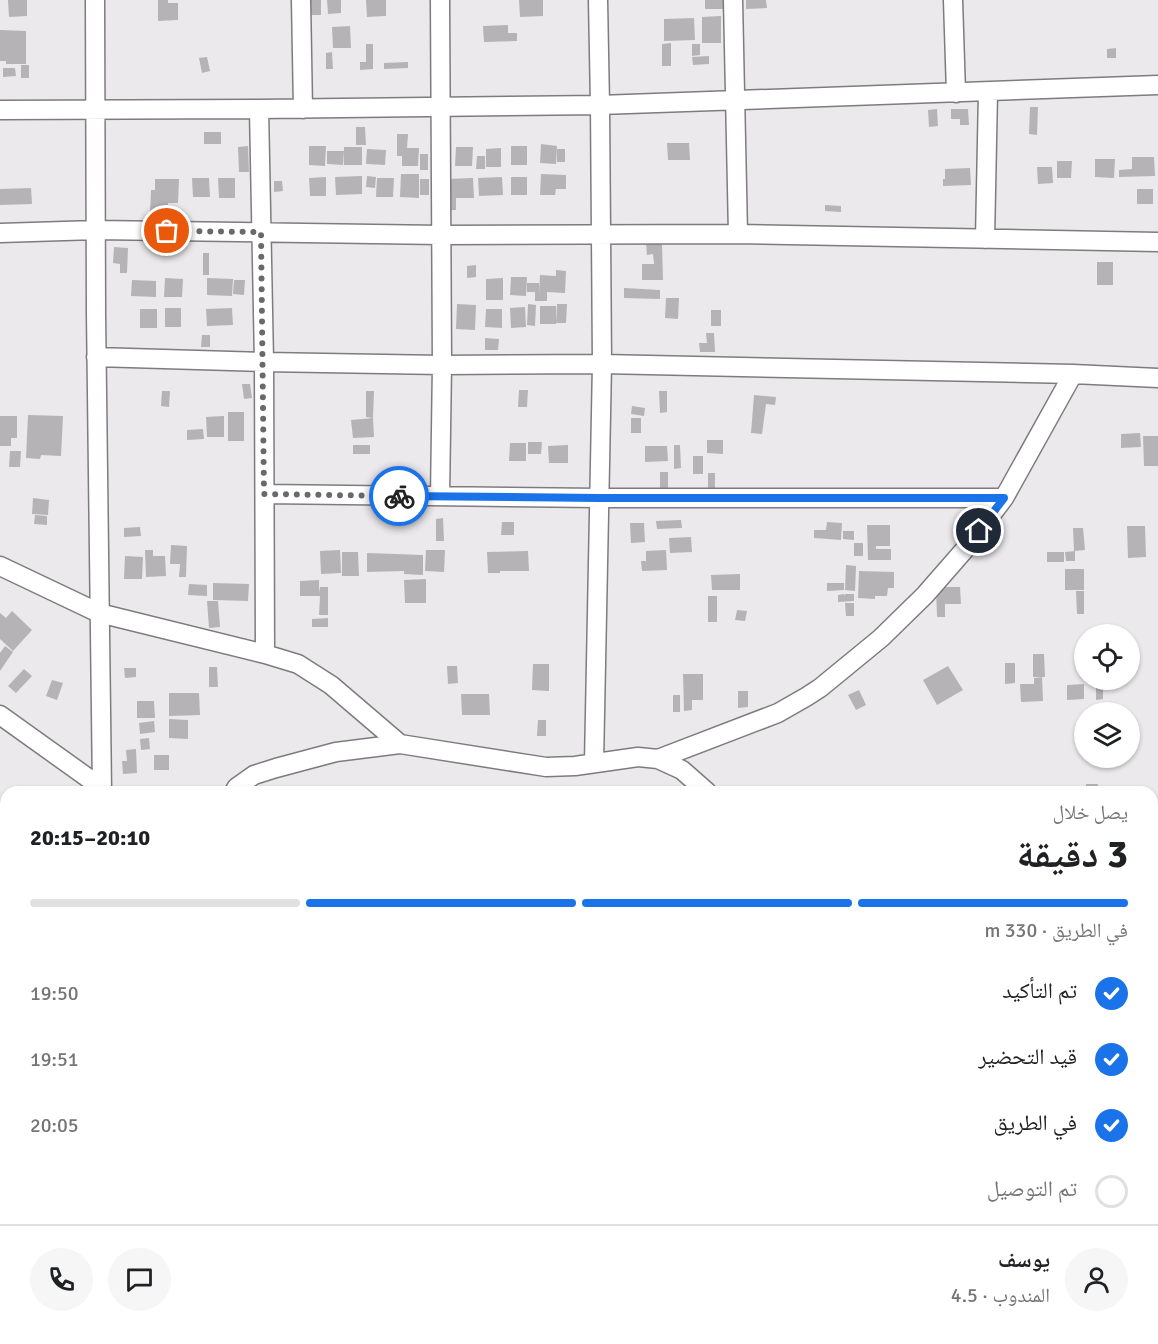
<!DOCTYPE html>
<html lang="ar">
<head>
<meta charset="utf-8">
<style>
	:root { --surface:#fff; --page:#f6f6f6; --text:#202124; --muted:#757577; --line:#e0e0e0; --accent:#1a73e8 }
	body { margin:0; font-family:Signika,"Noto Naskh Arabic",sans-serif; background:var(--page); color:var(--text); direction:rtl; height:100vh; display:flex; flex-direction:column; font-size:22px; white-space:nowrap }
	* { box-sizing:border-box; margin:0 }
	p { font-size:20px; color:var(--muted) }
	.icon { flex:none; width:33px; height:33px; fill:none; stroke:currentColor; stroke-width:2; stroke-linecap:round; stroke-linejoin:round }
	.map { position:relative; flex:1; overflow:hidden; direction:ltr }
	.details { position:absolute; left:0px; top:786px; width:1158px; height:558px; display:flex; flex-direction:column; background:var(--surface); border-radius:18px 18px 0 0; box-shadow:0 2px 4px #0004; direction:rtl }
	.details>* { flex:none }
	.tools { position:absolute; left:1074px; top:624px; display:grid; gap:12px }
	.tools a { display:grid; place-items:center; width:66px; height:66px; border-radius:50%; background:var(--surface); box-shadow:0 2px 4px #0004; font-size:30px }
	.pin { position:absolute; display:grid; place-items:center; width:51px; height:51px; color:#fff; margin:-26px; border:3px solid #fff; border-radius:50%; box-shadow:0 2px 6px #0007 }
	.courier { position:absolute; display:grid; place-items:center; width:60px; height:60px; margin:-30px; border:4px solid #1a73e8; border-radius:50%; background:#fff; color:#222; box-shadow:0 2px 8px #0007 }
	.head em { font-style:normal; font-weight:700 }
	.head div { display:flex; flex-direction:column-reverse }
	.head { display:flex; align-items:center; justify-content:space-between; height:102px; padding:0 30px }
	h1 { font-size:39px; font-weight:700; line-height:45px }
	.bar { display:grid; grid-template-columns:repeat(4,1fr); gap:9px 6px; align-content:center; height:72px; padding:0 30px }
	.bar i { height:8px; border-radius:4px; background:var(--line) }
	.bar .on { background:var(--accent) }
	.bar p { grid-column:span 4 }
	.line { display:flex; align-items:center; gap:15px; padding:0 30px; border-top:2px solid var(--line) }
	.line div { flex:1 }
	.round { display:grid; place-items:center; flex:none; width:63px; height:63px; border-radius:32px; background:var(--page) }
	ol { padding:0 30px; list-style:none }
	li { display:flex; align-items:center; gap:18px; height:66px }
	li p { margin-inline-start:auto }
	li .icon { padding:6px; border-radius:50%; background:var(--accent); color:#fff; stroke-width:4 }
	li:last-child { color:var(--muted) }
	li i { width:33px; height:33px; border:3px solid var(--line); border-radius:50% }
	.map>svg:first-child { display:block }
</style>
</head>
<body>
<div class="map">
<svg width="1158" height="1344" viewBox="0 0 1158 1344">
	<rect width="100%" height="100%" fill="#ece9ed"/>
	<path fill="#b5b3b6" d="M8,0H27V16L9,17Z
		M158,0H168V3H178V20L158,21Z
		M298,0H321V15H298Z
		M327,0H341V13L328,14Z
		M366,0H386V16L367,17Z
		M519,0H543V16L520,17Z
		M705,0H729V9H705Z
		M746,0H766L767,8L746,9Z
		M721,16V43H702V17Z
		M694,18L695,40L664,41V19Z
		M508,25V33H517V41L484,42L483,26Z
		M350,26L351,48H333L332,27Z
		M0,30L26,31V64H6V61H0Z
		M671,43V66H662V44Z
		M366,44H373V69L360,70V62H366Z
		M692,44H700V55L692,56Z
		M1116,48V58H1107V49Z
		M332,52L333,69H326V53Z
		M709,56V64L693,65L692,57Z
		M207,57L210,71L202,73L199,58Z
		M408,62V68L384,69V63Z
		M21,65H29V78H21Z
		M3,68H15L16,76L3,77Z
		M1030,107H1038L1037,135L1029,134Z
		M937,109L938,126L929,127L928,110Z
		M951,109H968L969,125H960V119H951Z
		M356,127H365L366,145H356Z
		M204,132H221V144H204Z
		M397,134H408L407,148H419L418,166H402V156H397Z
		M667,143H689L690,160H668Z
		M541,144L557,146L556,164L540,163Z
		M248,146L249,172H239L238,147Z
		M309,146H326L325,166L309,165Z
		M511,146H527V165H511Z
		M344,147H362V165H344Z
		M456,147H473L472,166H455Z
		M501,148V167H486V149Z
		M367,149L386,150L385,165L366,164Z
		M557,149H565V162H557Z
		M327,151H344L343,165L327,164Z
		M420,154H428V170H420Z
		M477,156H485V169H476Z
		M1132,157H1154L1155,176L1119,177V170L1132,169Z
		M1095,159H1115L1114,178L1095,177Z
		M1057,161H1072L1071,178H1057Z
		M1037,167H1052L1053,183L1038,184Z
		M970,168L971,185L943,186V179H945V169Z
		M401,174H419V198L400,197Z
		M541,174L566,175V189H556L555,195H540Z
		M362,176V194L336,195L335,177Z
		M367,176L376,177L375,188L366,187Z
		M326,177V196H310L309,178Z
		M502,177L503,195L479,196L478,178Z
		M511,177H527V195H511Z
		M192,178H209L210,197H193Z
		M218,178H235V198H219Z
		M377,178H394L393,197H376Z
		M473,178L474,198H456V210H447L446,179Z
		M155,179H179L178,203H168V214H150L151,190H155Z
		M420,179H429V195H420Z
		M274,181H282L283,191L274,192Z
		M31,188L32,204L0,205V189Z
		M1137,189H1153V204H1137Z
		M825,205L841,206V212L825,211Z
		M646,244H662L663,280H642V264H654L653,254L647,255Z
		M114,247L128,248L127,273H120V264L113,263Z
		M203,253H209V275H203Z
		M1097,262H1113V285H1097Z
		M476,265V277L467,278V266Z
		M556,270L566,271L565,293L547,292V301H535V292H527V283H539V293L540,275L556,276Z
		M511,277H527L526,296L510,295Z
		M165,278L183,279L182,297H164Z
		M207,278L233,279L232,296L207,295Z
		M503,278V300H486V279Z
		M132,280L156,281V297L131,296Z
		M234,280H245L244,295L233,294Z
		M624,288L660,290V299L624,298Z
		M666,298H679L678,319L665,318Z
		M457,304L476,305L475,330L456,329Z
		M528,304L536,305L535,326L527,325Z
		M557,304H567L566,323H556Z
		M540,306H556V324H540Z
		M525,307L526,327L511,328L510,308Z
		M165,308H181V327H165Z
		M232,308L233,325L207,326L206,309Z
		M140,309H157V328H140Z
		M486,309H502V328L485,327Z
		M711,310H721V326H711Z
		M706,333H714L715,352H700L699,343H707Z
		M202,335H210V347H201Z
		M485,338L499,339L498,350H485Z
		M242,384H250L252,398L244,399Z
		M519,390H528L527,407H518Z
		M162,391H170L169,407L161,406Z
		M366,391H374L373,418L366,417Z
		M659,391H667V412L660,413Z
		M754,395L776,397L775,405L766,404L762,434L751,433Z
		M632,406L645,408L644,416L631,414Z
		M228,412H244V441H228Z
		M28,415L63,416L61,456L41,455L40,459L26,458Z
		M0,416H17V438H11V446H0Z
		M224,416V437H207L206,417Z
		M373,418L374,437L353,438L351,420Z
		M631,418H641V433H631Z
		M203,429L204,439L187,440V430Z
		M1140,433L1141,447L1121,448V434Z
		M1143,436H1158V466H1144Z
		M707,440H723V454L707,453Z
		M528,442H542L541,454H528Z
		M510,443H526V461H509Z
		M353,445H370V454H353Z
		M568,445V463H549L548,446Z
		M674,445H680L681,468L674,469Z
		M645,446H667L668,461L645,462Z
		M10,451H21L20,467H9Z
		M693,456H703V474H693Z
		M660,472H668V490H660Z
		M708,473H715V489H708Z
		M395,474L409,475L408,494L394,493Z
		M33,498L49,500L48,515L32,514Z
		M35,515L47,516V525L34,524Z
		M443,518L444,541H436V519Z
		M681,520L682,528L657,529L656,521Z
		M502,522H514V535H501Z
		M827,522L842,523L841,540L814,538V530H826Z
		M630,523H644L645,542L631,543Z
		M867,525H890V546H876V549H891V560H868Z
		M1127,526H1145L1146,557L1128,558Z
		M140,527L141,536L124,537V528Z
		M1073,528H1083L1085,550L1074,551Z
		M843,531H854V540L843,539Z
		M691,537L692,552L670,553L669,538Z
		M854,543H863V556H854Z
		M171,545L187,546L186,577H179L180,564H170Z
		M145,550H153V556H165L166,576L146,577Z
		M340,550L341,573L321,574L320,551Z
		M426,550H445L444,572L425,571Z
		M666,550L667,570L642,571L641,561H646V551Z
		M528,551L529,571H500V573H488L487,552Z
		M1075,551V561H1066L1065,552Z
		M342,552H358L359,576H342Z
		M1047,552H1064V562H1047Z
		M367,553L423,555V575L404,574V571L367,572Z
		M125,556L143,557L142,579H124Z
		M846,565L856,566L855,591L845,590Z
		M1065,569H1084V590H1065Z
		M859,571L894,572V588H888L887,596H875V599L858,598Z
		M740,574V590H712L711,575Z
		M426,579V603H405L404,580Z
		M319,580V593L320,587H328V615H319L320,596H300V581Z
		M213,583L249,584L248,601L213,600Z
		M827,583H844V590L827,591Z
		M189,584L207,585V596L188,595Z
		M936,587H960L961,604H945V617H937Z
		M1076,591H1084V614H1077Z
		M844,594L845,596V594H854V601L838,602V595Z
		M708,596H717V622H708Z
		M207,601H218L220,627L209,628Z
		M845,603H854V616H846Z
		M737,610L747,611L745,621L735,620Z
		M12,611L32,630L13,651L0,639V613L6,618Z
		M328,618V627H312V619Z
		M5,646L13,652L0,671V653Z
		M1033,654H1044L1045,677H1033Z
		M1005,663H1015V683L1005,684Z
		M533,664H549V691L532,690Z
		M447,666H457L458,683L448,684Z
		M948,666L963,690L937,705L923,680Z
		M209,667H217L218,687H209Z
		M124,668H136V677L125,678Z
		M24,669L32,676L16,693L8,686Z
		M683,674H703V700H692V710L684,711Z
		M1042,677L1043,701L1021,702L1020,684H1034V678Z
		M52,680L63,683L57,700L46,696Z
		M1096,680H1103V699L1096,700Z
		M1084,684V699L1067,700V685Z
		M859,690L866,705L856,710L848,695Z
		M738,691H748V707L738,708Z
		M169,693H199L200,715L169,716Z
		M461,694H489L490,715H462Z
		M673,695H680V712H673Z
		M137,701H154L155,718H137Z
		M1116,707V712H1087V708Z
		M169,719L188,720V739L169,738Z
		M538,720H546V736H537Z
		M154,721L155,732L140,734L139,723Z
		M149,738L150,749L141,750L140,739Z
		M136,749L137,773L123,774L122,761H127L126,750Z
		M154,755H169V770H154Z
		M1086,784H1098L1097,792H1086Z
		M1152,838H1158V855H1152Z
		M0,999H6V1015H0Z
		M6,1297V1314L0,1316V1299Z"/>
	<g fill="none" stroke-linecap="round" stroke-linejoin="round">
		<g stroke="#7e7b7f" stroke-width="21">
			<path id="minor" d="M95,0L96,313L102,792
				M301,0L303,109
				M440,0L442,365L440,496
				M733,0L738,234
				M953,0L956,93
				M259,109L264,362L265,654
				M0,110L259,109L600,105L1158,85
				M0,233L96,230L441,235L738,234L1158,242
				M985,239L988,92
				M96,357L264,362L442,365L602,364L1073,374L1158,378
				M265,494L599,498H1004
				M0,566L99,613L265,654L298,664L331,685L400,744
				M0,715L102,788
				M658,759L778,713L806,697L820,688L881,638L925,595L966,548L1004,498L1073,374
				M594,763L602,364L600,105L598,0
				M234,792L237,787L254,775L276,768L336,752L400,744L546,767L575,766L638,757L658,759L682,770L707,792
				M0,824H6
				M0,941H6
				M0,1047H6
				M0,1169H6
				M0,1200L6,1185
				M1152,1232L1158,1230
				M301,1338V1344
				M1058,1338L1064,1344"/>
		</g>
		<use href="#minor" stroke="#fff" stroke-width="18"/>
	</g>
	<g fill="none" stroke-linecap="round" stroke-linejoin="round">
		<path stroke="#6a686b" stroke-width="6" stroke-dasharray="0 10.8" d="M167,231L261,232L264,494L399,496"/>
		<path stroke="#1a73e8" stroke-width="8" d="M399,496L599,498H1004L979,531"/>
	</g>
</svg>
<div class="tools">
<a><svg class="icon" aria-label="locate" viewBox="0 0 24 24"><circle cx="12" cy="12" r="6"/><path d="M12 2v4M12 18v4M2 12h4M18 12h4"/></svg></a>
<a><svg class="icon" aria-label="layers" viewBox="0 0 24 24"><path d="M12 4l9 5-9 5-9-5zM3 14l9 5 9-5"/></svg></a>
</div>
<div class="pin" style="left:167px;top:231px;background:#ea580c"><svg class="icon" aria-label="bag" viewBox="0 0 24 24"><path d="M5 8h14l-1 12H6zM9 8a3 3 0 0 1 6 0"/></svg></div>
<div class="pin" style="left:979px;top:531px;background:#1f2937"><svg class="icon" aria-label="home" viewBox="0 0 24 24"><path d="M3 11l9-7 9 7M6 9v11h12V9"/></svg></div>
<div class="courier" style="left:399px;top:496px"><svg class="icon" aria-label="bike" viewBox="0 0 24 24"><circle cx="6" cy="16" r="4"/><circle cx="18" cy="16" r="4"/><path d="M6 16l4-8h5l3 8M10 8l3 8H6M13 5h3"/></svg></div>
<section class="details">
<div class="head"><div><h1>3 دقيقة</h1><p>يصل خلال</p></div><em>20:10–20:15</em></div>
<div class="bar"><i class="on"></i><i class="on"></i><i class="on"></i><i></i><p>في الطريق · 330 m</p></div>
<ol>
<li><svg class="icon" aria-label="check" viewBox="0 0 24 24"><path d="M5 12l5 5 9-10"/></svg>تم التأكيد<p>19:50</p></li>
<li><svg class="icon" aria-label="check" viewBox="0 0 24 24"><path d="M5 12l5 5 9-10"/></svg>قيد التحضير<p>19:51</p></li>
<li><svg class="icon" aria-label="check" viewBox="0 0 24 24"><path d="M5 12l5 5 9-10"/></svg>في الطريق<p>20:05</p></li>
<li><i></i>تم التوصيل</li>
</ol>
<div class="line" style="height:108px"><a class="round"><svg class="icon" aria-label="person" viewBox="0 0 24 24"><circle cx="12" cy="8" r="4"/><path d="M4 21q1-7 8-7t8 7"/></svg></a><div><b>يوسف</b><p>المندوب · 4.5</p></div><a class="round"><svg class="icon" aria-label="chat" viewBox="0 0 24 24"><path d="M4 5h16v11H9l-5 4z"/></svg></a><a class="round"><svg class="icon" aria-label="phone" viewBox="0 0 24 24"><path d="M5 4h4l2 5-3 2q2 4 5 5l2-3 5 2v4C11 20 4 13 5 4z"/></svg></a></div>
</section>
</div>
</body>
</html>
